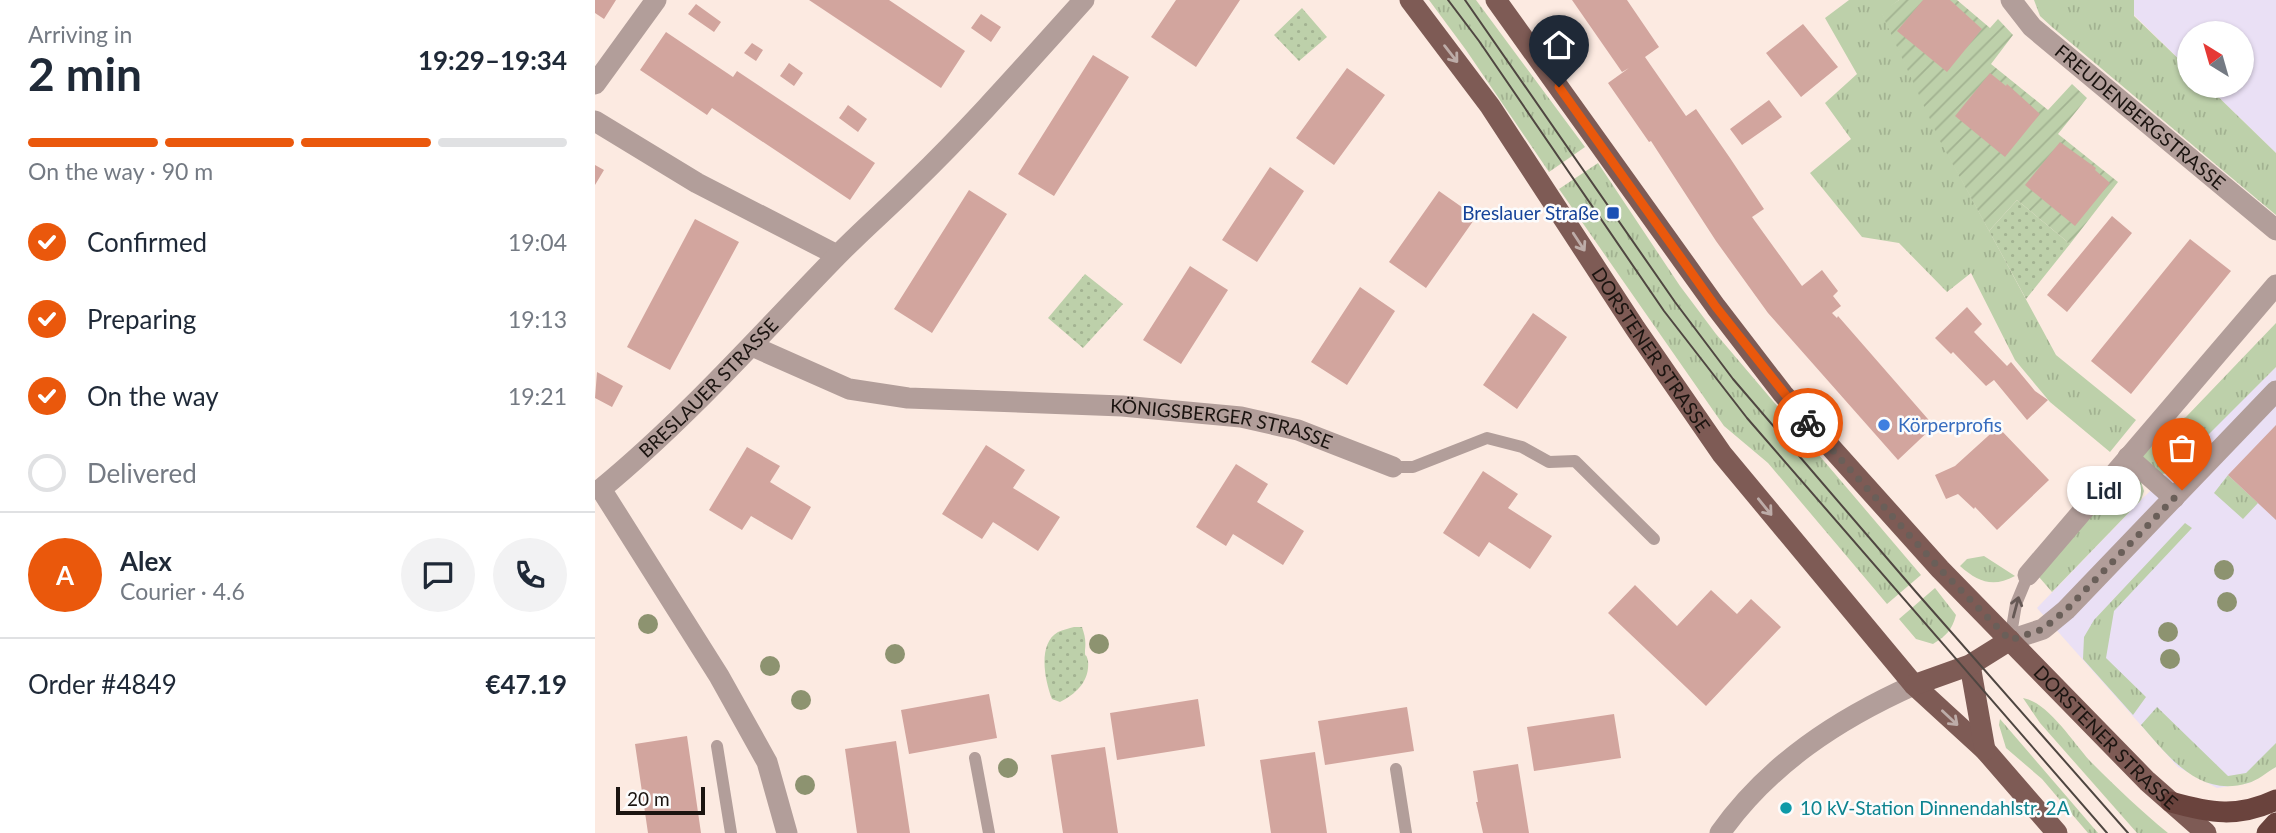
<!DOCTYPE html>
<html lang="en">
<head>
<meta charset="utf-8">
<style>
	:root { --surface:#fff; --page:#f2f2f3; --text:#1f2937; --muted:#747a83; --line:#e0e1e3; --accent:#ea580c }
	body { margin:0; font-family:Lato,sans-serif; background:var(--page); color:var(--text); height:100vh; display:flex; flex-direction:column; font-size:26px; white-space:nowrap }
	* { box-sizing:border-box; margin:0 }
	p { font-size:23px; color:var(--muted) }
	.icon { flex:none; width:38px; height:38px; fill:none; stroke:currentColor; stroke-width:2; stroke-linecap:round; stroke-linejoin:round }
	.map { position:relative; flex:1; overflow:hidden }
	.sheet { display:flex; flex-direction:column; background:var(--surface); width:595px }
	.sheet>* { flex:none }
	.needle { width:46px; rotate:323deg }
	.tools { position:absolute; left:1582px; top:21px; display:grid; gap:14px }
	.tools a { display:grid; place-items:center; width:77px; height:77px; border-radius:50%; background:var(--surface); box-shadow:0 2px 5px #0004; font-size:35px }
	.scale { position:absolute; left:21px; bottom:18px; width:89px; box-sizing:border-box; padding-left:7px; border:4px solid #1b1410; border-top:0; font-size:19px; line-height:24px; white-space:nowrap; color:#1b1410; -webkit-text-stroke:5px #fcfcfc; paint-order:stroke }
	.pin { position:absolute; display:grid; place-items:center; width:60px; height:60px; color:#fff; margin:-72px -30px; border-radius:50% 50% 50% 0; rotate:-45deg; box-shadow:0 0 7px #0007 }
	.pin .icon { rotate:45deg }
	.courier { position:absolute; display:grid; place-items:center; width:70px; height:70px; margin:-35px; border:5px solid #ea580c; border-radius:50%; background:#fff; color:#222; box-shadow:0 2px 9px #0007 }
	.bubble { position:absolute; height:49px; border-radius:24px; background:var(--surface); box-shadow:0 2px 5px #0004; font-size:23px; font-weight:700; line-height:49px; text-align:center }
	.overview em { font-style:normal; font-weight:700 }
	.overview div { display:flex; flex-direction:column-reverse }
	.overview { display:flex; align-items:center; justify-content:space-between; height:119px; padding:0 28px }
	h1 { font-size:46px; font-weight:700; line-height:52px }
	.bar { display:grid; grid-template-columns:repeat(4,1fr); gap:10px 7px; align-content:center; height:84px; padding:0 28px }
	.bar i { height:9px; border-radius:5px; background:var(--line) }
	.bar .active { background:var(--accent) }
	.bar p { grid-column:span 4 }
	.line { display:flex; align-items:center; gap:18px; padding:0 28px; border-top:2px solid var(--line) }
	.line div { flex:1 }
	.round { display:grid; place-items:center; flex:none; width:74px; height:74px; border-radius:37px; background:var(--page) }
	ol { padding:0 28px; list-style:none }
	li { display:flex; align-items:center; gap:21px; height:77px }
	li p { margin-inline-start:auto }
	li .icon { padding:7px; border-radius:50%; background:var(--accent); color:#fff; stroke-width:4 }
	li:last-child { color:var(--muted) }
	li i { width:38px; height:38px; border:4px solid var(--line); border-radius:50% }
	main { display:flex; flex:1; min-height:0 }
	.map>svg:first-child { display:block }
</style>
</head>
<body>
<main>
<section class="sheet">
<div class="overview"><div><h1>2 min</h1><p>Arriving in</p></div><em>19:29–19:34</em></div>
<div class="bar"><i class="active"></i><i class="active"></i><i class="active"></i><i></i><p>On the way · 90 m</p></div>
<ol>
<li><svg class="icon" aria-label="check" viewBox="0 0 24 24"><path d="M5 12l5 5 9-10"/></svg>Confirmed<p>19:04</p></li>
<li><svg class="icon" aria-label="check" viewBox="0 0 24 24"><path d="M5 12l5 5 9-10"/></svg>Preparing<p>19:13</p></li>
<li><svg class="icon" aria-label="check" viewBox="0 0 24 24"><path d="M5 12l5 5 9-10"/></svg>On the way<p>19:21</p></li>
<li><i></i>Delivered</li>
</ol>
<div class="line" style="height:126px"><b class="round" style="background:var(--accent);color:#fff">A</b><div><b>Alex</b><p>Courier · 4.6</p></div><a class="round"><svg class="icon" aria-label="chat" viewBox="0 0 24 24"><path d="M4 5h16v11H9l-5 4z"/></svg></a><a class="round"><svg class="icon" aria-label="phone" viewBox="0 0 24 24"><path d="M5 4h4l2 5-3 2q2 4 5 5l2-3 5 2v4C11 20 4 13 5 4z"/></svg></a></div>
<div class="line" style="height:91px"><div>Order #4849</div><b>€47.19</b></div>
</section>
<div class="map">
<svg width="1681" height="833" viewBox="0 0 1681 833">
	<defs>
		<pattern id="grass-tufts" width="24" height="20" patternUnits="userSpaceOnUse" patternTransform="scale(1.75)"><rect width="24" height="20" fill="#bdd0aa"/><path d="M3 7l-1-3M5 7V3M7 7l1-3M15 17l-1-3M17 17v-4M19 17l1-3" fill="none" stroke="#a2b291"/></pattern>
		<pattern id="park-dots" width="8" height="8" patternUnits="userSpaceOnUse" patternTransform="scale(1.75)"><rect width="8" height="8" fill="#bdd0aa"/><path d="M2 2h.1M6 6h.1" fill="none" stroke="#a2b291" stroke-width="1.8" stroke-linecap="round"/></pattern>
		<pattern id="garden-furrows" width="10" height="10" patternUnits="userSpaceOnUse" patternTransform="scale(1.75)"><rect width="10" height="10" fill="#bdd0aa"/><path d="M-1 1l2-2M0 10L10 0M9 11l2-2" fill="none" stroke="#a2b291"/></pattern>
	</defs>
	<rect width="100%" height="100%" fill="#fceae1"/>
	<path fill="#eae0f5" d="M1539,0H1681V153L1612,86H1647V33H1594V69L1539,15Z
		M1681,367V767L1654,783L1622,788L1583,767L1442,608L1546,500Z"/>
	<path fill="url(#grass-tufts)" d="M834,0H881L990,147L954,172L871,50Z
		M1254,0H1304L1287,13L1350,149L1461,355L1541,420L1515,452L1455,402L1420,360L1376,273L1352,292L1304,243L1267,237L1215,173L1256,139L1230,103L1262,74L1230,18Z
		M1439,0H1539V16L1594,69V86H1612L1681,153V215L1457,27L1445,16Z
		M1003,163L1085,286L1121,334L1326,575L1292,604L1173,463L1129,426L964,189Z
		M1681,323V367L1575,473L1566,474L1547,457L1571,426L1591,417Z
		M1532,475L1546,482L1549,491L1546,500L1457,592L1444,577L1524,479Z
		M1633,475L1663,503L1648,519L1619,493Z
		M1590,523L1597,528L1519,611L1511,658L1551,697L1538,715L1488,659L1489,637L1499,620Z
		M1389,556L1420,576C1398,588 1383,582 1365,566L1372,559Z
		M1340,588L1361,615C1357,630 1351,636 1338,644L1321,639L1304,619Z
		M1428,698C1455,703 1479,745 1498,764C1522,788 1546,811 1573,833H1542L1445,723Z
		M1562,707L1633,776L1651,773L1681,743V767C1672,772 1662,781 1653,783C1604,798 1574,757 1546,725Z
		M1405,719L1503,833H1493L1447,779L1411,748L1404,725Z"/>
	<path fill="url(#park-dots)" d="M707,8L732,37L704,61L679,35Z
		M1422,200L1475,244L1431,299L1394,231Z
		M490,274L528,304L488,348L453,318Z
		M479,627H487C490,636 491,641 490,650C490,660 491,651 493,661C495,681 481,694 465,702L457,699C450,681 442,644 463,632C468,630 474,628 479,627Z"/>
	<path fill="url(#garden-furrows)" d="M1304,0H1362L1395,28L1403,19L1418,35L1396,64L1453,110L1477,84L1492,98L1463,134L1523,182L1475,244L1422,200L1394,231L1345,141L1286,12Z"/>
	<path fill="#d2a59e" d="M0,0H21L9,19L0,13Z
		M214,0H294L370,51L346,88Z
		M581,0H645L601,67L556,37Z
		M977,0H1032L1064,47L1050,57L1091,116L1101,109L1135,158L1169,209L1157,217L1207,286L1227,270L1243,291L1238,296L1246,306L1237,313L1242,318L1243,316L1339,426L1303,460L1173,313L1121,241L1056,141L1054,142L1013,83L1034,68L1027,72Z
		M1328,0H1355L1387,29L1352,72L1302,31Z
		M101,4L126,22L119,32L93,14Z
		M386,14L406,27L396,42L376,28Z
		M1208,24L1243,67L1206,97L1171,53Z
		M71,32L138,77L142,71L280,163L255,200L117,108L112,115L45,70Z
		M157,43L168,50L161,61L149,53Z
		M498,55L534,77L459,196L423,174Z
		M194,63L208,73L199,86L185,76Z
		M752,68L790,95L739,165L701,138Z
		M1395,73L1411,86L1412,84L1445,114L1410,157L1360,116Z
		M1174,100L1187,117L1147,145L1135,129Z
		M253,105L272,119L263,132L244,118Z
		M1465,142L1501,168L1500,170L1515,183L1480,226L1430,185Z
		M0,165L9,170L0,185Z
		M675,167L709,191L662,262L627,240Z
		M374,190L412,214L337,333L299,309Z
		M844,191L881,217L831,288L794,262Z
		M1517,216L1537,233L1472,312L1452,295Z
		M100,219L144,242L75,370L32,347Z
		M1595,239L1636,271L1536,394L1496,361Z
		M595,266L633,290L586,364L548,340Z
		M765,287L800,311L752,385L716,362Z
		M1372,307L1387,324L1379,332L1412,366L1416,362L1440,391L1453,400L1432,420L1399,380L1391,386L1358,352L1356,354L1340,338Z
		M938,313L972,337L922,409L888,385Z
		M2,372L28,386L17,407L0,398Z
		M1681,425V520L1633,475Z
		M1403,427L1454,480L1402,530L1380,507L1379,509L1363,494L1351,499L1340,475L1360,466Z
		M391,445L430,470L418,488L465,517L443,551L398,522L387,539L347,514Z
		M152,447L185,466L175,482L216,507L197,540L156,516L147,530L114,510Z
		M641,464L673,484L662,502L709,531L688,565L638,534L631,546L601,527Z
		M888,471L923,494L913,508L957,536L935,569L894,542L884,557L848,533Z
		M1040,585L1082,626L1116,590L1142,614L1156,599L1186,627L1111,706L1013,613Z
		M394,694L402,738L314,754L306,710Z
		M603,699L610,746L522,760L515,713Z
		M812,707L819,751L730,765L723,721Z
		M1019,714L1026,758L939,771L932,727Z
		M92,736L106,833H53L40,744Z
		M301,741L315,833H262L250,749Z
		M510,747L523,833H468L456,755Z
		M720,752L732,833H676L665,760Z
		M923,764L934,833H888L881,802H883L878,771Z
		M1194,801L1198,807L1188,815L1184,810Z"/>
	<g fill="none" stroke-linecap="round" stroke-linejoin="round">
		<path stroke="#b29e9a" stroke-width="12" d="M798,467H818L892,438L927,447L954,462L980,461L1059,539
			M1415,640L1421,604L1433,575
			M122,746L136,833
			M380,758L394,833
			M801,769L811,833"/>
		<g stroke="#b29e9a" stroke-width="21">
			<path id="s1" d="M1416,0L1437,27L1681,230"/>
			<path d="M0,84L61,0"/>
			<path d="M0,121L102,183L242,255"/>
			<path id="s2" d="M157,346L254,389L313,398L527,406L646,417L703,430L798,467"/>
			<path d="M1533,457L1579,498"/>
			<path d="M1433,575L1681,285"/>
			<path d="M1415,640L1448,629L1471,610L1681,391"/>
			<path id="s3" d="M192,833L172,762L124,676L6,489C91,419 164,336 241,257C266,231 293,208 318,183C378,125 433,62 489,0"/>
			<path d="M1125,833C1174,764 1243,719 1319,685"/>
		</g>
		<g stroke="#7e5b55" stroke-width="21">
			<path id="s4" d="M815,0L895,106L1040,328L1127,454L1319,685L1390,750L1462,833"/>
			<path id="s5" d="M901,0L1121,307L1188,394L1345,569L1552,781L1611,833"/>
			<path d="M1375,665L1390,750"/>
			<path d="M1319,685L1375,665L1415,640"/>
		</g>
		<path stroke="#6a433d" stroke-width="21" d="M1576,802C1615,813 1643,818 1681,800
			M1672,833L1681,823"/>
		<path stroke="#4f4641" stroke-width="2" d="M853,0L884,41L1069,311L1152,418L1512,833
			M870,0L1080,302L1138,379L1321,592L1533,833"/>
	</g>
	<g fill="#8d9370">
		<circle cx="1629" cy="570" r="10"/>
		<circle cx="1632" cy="602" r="10"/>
		<circle cx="53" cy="624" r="10"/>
		<circle cx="1573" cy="632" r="10"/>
		<circle cx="504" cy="644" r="10"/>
		<circle cx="300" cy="654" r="10"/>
		<circle cx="1575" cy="659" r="10"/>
		<circle cx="175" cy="666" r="10"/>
		<circle cx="206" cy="700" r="10"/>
		<circle cx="413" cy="768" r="10"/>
		<circle cx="210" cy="785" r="10"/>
	</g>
	<defs><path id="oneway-shaft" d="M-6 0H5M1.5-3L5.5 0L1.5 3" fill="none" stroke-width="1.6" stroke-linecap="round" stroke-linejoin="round" transform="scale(1.75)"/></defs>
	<g stroke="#bdaca8">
		<use href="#oneway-shaft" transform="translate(856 54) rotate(52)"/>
		<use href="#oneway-shaft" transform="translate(984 242) rotate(57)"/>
		<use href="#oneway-shaft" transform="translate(1170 507) rotate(51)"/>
		<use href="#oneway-shaft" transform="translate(1355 718) rotate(43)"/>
	</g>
	<use stroke="#665955" href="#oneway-shaft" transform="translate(1421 607) rotate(-75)"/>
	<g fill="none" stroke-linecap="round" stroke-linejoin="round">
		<path stroke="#6a5f59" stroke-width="7" stroke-dasharray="0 12.6" d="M1213,423L1345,569L1415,640L1448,629L1471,610L1587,490"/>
		<path stroke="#ea580c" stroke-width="9" d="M964,87L1121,307L1213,423"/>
	</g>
	<rect fill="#1a4fb4" stroke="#fcfcfc" stroke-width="2.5" x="1011" y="206" width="14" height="14" rx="3.5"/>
	<circle fill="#3f7fe0" stroke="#fcfcfc" stroke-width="2.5" cx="1289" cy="425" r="7"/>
	<circle fill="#0f9aa8" stroke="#fcfcfc" stroke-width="2.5" cx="1191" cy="808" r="7"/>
	<g text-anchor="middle" stroke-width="5" stroke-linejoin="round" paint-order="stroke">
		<g font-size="19" fill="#1b1410" stroke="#fcfcfc">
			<text dy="7" stroke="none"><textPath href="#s1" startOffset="175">FREUDENBERGSTRASSE</textPath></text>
			<text dy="7" stroke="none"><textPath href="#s4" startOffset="425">DORSTENER STRASSE</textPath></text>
			<text dy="7" stroke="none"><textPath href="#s3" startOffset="541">BRESLAUER STRASSE</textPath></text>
			<text dy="7" stroke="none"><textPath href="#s2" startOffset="481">KÖNIGSBERGER STRASSE</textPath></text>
			<text dy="7" stroke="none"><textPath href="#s5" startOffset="959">DORSTENER STRASSE</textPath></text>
		</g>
		<g font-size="19" fill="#164399" stroke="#fcfcfc" text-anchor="end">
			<text x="1004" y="220">Breslauer Straße</text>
		</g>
		<g font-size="19" fill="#366cbe" stroke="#fcfcfc" text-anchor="start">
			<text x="1303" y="432">Körperprofis</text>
		</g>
		<g font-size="19" fill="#0d838f" stroke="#fcfcfc" text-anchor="start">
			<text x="1205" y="815">10 kV-Station Dinnendahlstr. 2A</text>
		</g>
	</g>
</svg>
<div class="tools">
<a><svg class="needle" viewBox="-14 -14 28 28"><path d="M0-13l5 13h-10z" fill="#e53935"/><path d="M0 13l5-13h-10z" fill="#747a83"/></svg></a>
</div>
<div class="scale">20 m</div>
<div class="pin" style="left:1587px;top:490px;background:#ea580c"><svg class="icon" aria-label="bag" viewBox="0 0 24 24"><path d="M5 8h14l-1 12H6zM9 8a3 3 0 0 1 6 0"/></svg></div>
<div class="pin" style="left:964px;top:87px;background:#1f2937"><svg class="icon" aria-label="home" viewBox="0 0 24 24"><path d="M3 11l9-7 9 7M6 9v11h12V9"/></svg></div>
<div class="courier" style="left:1213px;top:423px"><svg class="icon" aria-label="bike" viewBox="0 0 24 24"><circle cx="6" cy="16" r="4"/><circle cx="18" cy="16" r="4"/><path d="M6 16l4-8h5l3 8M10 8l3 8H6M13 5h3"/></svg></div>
<div class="bubble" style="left:1472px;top:466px;width:74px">Lidl</div>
</div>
</main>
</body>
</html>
